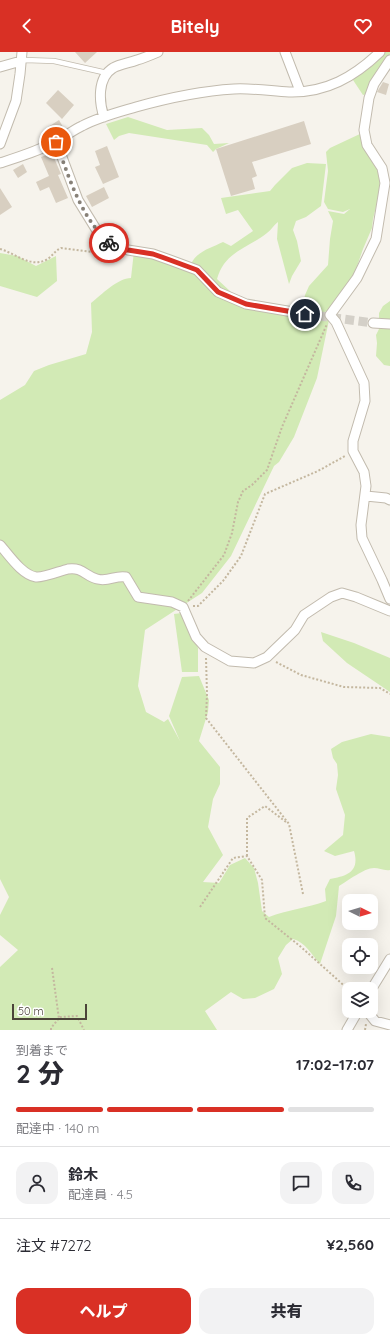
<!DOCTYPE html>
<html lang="ja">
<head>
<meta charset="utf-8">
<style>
	:root { --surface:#fff; --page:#f2f2f3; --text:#2b2b33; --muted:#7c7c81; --line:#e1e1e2; --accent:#d93025 }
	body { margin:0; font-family:Quicksand,"Noto Sans JP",sans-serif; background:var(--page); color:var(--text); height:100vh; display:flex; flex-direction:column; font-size:15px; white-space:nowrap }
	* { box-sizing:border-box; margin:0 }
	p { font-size:13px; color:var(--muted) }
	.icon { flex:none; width:22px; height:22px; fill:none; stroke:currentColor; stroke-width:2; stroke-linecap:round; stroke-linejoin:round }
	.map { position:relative; height:978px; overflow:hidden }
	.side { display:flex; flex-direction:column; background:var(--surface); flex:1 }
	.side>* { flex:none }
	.needle { width:26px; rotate:95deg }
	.tools { position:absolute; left:342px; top:842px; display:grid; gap:8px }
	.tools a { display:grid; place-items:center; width:36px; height:36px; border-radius:8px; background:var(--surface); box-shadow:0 4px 16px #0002; font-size:20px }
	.scale { position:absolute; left:12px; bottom:10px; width:75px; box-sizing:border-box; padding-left:4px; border:2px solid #4b4439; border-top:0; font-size:11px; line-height:14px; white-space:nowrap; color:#4b4439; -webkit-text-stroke:3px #fff; paint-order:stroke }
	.pin { position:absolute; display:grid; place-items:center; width:34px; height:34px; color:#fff; margin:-17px; border:2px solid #fff; border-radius:50%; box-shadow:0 1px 4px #0007 }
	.courier { position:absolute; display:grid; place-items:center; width:40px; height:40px; margin:-20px; border:3px solid #d93025; border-radius:50%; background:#fff; color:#222; box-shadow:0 1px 5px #0007 }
	.overview em { font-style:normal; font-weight:800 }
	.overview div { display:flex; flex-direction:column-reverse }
	.overview { display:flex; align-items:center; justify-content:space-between; height:68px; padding:0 16px }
	h1 { font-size:26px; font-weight:800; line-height:30px }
	.bar { display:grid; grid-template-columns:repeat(4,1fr); gap:6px 4px; align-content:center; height:48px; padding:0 16px }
	.bar i { height:5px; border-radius:3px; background:var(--line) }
	.bar .current { background:var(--accent) }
	.bar p { grid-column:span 4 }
	.line { display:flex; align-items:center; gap:10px; padding:0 16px; border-top:1px solid var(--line) }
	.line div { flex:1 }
	.round { display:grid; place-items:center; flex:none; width:42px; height:42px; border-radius:12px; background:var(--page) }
	.button { display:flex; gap:8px; margin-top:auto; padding:8px 16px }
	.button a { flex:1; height:46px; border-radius:12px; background:var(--accent); color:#fff; font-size:16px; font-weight:800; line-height:46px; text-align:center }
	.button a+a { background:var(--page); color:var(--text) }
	header { display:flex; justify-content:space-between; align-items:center; height:52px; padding:0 16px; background:var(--accent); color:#fff; font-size:18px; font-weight:800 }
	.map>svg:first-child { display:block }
</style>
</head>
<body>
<header><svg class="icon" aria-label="back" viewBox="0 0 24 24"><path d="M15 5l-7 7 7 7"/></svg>Bitely<svg class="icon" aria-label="heart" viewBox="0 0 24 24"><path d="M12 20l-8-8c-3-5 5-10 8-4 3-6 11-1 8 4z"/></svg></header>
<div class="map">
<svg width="390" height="978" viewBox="0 0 390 978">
	<rect width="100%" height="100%" fill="#f6f3ec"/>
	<path fill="#d2eab5" d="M385,0H390V3L367,42L363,43L353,28L357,22L367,17Z
		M128,65L167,78L202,76L209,83L214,92L229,91L216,97L213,100L207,93L129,81L119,84L114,88L106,72Z
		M362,81L379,116L381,125V147L376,155L373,167L372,176L363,197L353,226L330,258L322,261H317L302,259L305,243L309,234L328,213L330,187L333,169L328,159L344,162L350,157L343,160L328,157L324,150L328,119L326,100L330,96Z
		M307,111L326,112L321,154L306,165L296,169L293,178L297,189L301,209L292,224L289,232L277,187L278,170C274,173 271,178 267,181C247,197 225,199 217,227L231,240L217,234L237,251L271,253L316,263L329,268L317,326L294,385L279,410L274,414L231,504L202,541L145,578L138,634L146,660L164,670L168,667L180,689L169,664L182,625L199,624L209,648L208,660L199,689L220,715V732L213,747L208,775L223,803L203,830L219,831L230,813L245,806L254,816L258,831L262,859L269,865C287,858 307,856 326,849L325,837L330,827C347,824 360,820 354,799L335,804L324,799L343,783L345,763L336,737L338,723L337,712L333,706L331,697L342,690L371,682L390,685V818C384,819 379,816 374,816C364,816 348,829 339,834L336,864L320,912C312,903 305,890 293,887L286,893L278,906L282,922L274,937L255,946L243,947L231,940L205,959L217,978H0V915L18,898L0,883V863L9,845L0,827V348L25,333L34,319L49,313L86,302L92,280L91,251C101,243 118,226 131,226L134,199L191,212C197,199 211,196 223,190L231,194L253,179L238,158L226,162L221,146L270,139L275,133L292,116Z
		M0,201L17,204L36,214L56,204L57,229L37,245L0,234Z
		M390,249V314L384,313L376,304L377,291L376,283L379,277V261L383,254Z
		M182,561L198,596V620H182L174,562Z
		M321,580L354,591L390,606V640L347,611L323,589Z"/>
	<path fill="#d8cfc1" d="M75,0H97L85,11Z
		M383,30L389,32L386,43L377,40Z
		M58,38L74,53L62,67L46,51Z
		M59,68L63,75L52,82L48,75Z
		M304,69L311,92L252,110L257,124L252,126L255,137L231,144L216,97Z
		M107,94L119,125L103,132L95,115L100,113L95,99Z
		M52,101L61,122L58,123L68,146L56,151L49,135L40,139L36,130L49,124L41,105Z
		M23,112L27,120L18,126L13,118Z
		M104,135L109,146L92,155L86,144Z
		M0,136L12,155L0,163Z"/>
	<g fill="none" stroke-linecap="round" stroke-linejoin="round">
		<path stroke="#d4d0c8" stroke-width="9" stroke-dasharray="9 4.5" stroke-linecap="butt" d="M305,262L373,271"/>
		<g stroke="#c2bbae" stroke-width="6">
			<path id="service" d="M21,9L25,8L54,9L107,21"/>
		</g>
		<g stroke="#c2bbae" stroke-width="11">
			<path id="minor" d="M285,0L300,39
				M390,8L374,32L369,46L364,78L367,93L382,116L385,131L376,187L357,226L330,263L336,270L364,331L365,349L353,389V399L364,420L366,434L361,473L362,486L382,528L390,547
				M0,15L21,9
				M104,65C99,50 97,26 113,16C120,12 129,11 137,8C144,6 151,3 158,0
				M56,89L78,148L99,182L111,193L128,198L153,202L170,208L197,218L218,240L246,252L305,262
				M0,92L16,49L20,22L22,0
				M0,111C19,105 39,99 56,89C65,85 73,78 82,74C99,65 119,60 136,55C168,46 201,39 234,37C252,36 271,39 289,40C326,41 354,25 380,0
				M373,271L390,272
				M366,444L386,446L390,448
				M0,493C9,503 22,523 36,525C43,526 60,519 68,517C83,515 85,524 97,527C109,530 115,523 126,525L138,545L172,550L183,555L196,585L205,595L230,609L254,611L267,605L295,578L304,563L331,545L342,541L356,545L390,559
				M371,938L390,907
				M367,959L375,969L390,973
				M347,978L358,959"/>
		</g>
		<path stroke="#c4b79f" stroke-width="2" stroke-dasharray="2 2" stroke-linecap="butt" d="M0,197C15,201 30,216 46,208C52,205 54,199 61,196L100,201H107
			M188,549L224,503L232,481L238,450L243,439L252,433L267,418L282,375L327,272
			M193,554H198L223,529L241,504L265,442L318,419L345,404
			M206,606L207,642L206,666L289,772L303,842
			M276,610L301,623L344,635L380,636L390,642
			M247,804V766L265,754L286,770
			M200,855L233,806L247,804L262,828L265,866L301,895L349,938
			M52,916L59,967
			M51,978V976L60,965L77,964L84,978
			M365,978L366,972"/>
		<use href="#service" stroke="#fff" stroke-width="4.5"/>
		<use href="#minor" stroke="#fff" stroke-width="9"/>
	</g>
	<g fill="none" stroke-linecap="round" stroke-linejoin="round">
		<path stroke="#878178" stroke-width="4" stroke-dasharray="0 7.2" d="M56,90C69,125 80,164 109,191"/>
		<path stroke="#d93025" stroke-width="5" d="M109,191L112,193L128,198L153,202L170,208L197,218L218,240L246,252L305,262"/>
	</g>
</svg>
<div class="tools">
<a><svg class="needle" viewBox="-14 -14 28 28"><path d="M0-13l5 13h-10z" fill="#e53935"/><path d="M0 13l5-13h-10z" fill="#7c7c81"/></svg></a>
<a><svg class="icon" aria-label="locate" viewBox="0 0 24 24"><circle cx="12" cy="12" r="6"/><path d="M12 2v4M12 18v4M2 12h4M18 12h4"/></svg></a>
<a><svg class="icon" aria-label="layers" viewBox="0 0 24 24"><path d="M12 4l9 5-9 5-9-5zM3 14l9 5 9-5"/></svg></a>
</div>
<div class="scale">50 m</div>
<div class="pin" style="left:56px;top:90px;background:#ea580c"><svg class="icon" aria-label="bag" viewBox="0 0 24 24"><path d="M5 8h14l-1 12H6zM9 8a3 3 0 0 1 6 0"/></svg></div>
<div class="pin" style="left:305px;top:262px;background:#1f2937"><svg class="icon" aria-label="home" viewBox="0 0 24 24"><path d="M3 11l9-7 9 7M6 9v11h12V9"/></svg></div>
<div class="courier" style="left:109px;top:191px"><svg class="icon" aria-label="bike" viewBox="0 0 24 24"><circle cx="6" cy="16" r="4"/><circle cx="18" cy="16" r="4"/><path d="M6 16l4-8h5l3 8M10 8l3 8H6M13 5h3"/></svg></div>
</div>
<section class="side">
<div class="overview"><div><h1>2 分</h1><p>到着まで</p></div><em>17:02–17:07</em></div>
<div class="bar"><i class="current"></i><i class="current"></i><i class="current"></i><i></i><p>配達中 · 140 m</p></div>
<div class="line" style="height:72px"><a class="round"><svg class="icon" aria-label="person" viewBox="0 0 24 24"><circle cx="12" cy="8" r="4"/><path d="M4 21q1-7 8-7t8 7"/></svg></a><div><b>鈴木</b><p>配達員 · 4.5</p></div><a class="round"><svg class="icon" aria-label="chat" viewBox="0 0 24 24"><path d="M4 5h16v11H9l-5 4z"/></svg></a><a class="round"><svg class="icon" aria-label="phone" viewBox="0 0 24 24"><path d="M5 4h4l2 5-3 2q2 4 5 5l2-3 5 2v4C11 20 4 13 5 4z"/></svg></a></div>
<div class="line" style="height:52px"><div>注文 #7272</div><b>¥2,560</b></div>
<div class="button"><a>ヘルプ</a><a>共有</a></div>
</section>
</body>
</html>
